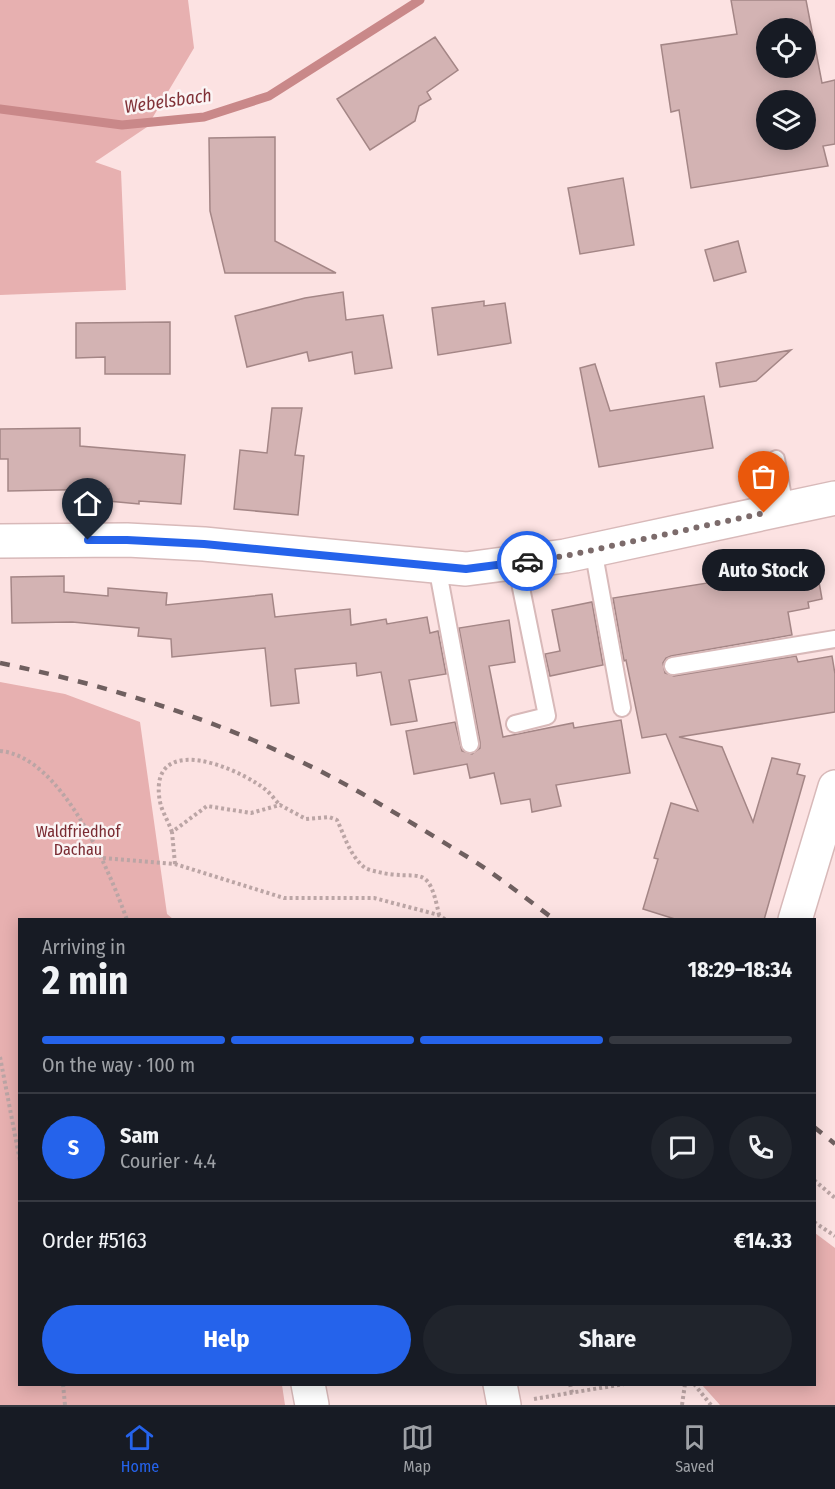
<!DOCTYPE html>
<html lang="en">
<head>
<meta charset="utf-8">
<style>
	:root { --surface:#171b24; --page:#20242c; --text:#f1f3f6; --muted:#9ea1a6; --line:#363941; --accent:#2563eb }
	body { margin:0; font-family:"Fira Sans Condensed",sans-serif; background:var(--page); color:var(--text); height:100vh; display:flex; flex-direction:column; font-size:22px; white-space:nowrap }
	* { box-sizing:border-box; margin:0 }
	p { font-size:20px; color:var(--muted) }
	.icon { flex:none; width:33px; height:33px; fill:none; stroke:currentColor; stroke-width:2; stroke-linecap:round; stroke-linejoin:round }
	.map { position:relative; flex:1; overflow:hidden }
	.drawer { position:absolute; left:18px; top:918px; width:798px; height:468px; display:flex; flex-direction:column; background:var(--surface); border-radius:0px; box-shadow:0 3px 15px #0003 }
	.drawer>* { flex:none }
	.controls { position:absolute; left:756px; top:18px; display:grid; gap:12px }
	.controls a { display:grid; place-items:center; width:60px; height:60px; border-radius:50%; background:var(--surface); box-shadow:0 3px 15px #0003; font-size:30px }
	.pin { position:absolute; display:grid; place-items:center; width:51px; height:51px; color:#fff; margin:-62px -26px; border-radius:50% 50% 50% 0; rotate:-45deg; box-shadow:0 0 6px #0007 }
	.pin .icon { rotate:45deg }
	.courier { position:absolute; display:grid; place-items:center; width:60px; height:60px; margin:-30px; border:4px solid #2563eb; border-radius:50%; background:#fff; color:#222; box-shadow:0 2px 8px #0007 }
	.bubble { position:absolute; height:42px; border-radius:21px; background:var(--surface); box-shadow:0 3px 15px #0003; font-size:20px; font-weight:700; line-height:42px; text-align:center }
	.overview em { font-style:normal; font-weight:700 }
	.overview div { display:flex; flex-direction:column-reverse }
	.overview { display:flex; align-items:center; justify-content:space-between; height:102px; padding:0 24px }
	h1 { font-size:39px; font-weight:700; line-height:45px }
	.bar { display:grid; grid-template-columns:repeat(4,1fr); gap:9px 6px; align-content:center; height:72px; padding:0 24px }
	.bar i { height:8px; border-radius:4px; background:var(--line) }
	.bar .active { background:var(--accent) }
	.bar p { grid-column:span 4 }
	.line { display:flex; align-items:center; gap:15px; padding:0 24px; border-top:2px solid var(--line) }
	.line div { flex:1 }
	.round { display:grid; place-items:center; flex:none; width:63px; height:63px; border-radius:32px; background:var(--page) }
	.action { display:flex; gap:12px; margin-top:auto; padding:12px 24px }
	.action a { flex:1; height:69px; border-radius:36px; background:var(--accent); color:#fff; font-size:24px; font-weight:700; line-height:69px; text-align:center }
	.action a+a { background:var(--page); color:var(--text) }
	.tab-bar { display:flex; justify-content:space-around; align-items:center; height:84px; border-top:2px solid var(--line); background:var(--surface); font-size:16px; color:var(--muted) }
	.tab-bar a { display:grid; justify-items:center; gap:3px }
	.tab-bar .active { color:var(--accent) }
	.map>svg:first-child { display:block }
</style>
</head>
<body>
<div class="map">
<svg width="835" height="1405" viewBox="0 0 835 1405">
	<rect width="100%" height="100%" fill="#fce2e2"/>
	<path fill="#e7b0b0" d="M0,0H188L194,48L147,127L95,162L121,171L126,290L0,295Z
		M0,682L65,694L140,722L167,914L173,919L20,920V1384L282,1385L285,1405H0Z
		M815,1233L835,1248V1405H720L702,1385L814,1384Z"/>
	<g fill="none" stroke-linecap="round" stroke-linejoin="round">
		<path stroke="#c98889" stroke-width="9" d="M0,109L122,125L204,117L269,96L420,0"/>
	</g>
	<path fill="#d3b3b3" stroke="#a48686" stroke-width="1.5" fill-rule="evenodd" d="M731,0H806L822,83L835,80V144L823,146L828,166L691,188L679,110L671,112L661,45L737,34ZM766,28H806V68H766ZM766,100H806V140H766Z
		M435,37L458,70L427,92L431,99L419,106L415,121L370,150L337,99Z
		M275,137V241L336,273H225L210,211L209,138Z
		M623,178L634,245L580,254L568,188Z
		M738,241L746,272L714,281L705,250Z
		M343,292L346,320L383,315L392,368L355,374L352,352L309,361L307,352L247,367L235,316L305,298Z
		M484,301V306L505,303L511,343L438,355L432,308Z
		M170,322V374H105V357L76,358V323Z
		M791,350L756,381L720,387L716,363Z
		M595,364L610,411L704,396L713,448L599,467L580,368Z
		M272,408H302L295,455L304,456L298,515L234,509L240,450L267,453Z
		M80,428V446L185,455L181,504L139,501V504L108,501L109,489L8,491V459H0V429Z
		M815,559L822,599L808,602L809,608L788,612L792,635L671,656L666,658L663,663L665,673L674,676L796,656L798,662L832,656L835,674V712L679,737L722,747L753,822L772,758L800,764L797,774L805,776L764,920H678L643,909L658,859L654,858L671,803L698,811L666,734L642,738L626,660L624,661L613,598L714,582L712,573L738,568V572Z
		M64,576V592L108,596V588L167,593L166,605L272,594L275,617L350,609L351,625L386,619L387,624L427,617L430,633L438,631L446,674L409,680L417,721L391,725L381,672L357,676L356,663L295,669L299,703L271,706L265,648L172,657L171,639L138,636L139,628L72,622L12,623L11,577Z
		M592,602L603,665L550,676L545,654L560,651L552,610Z
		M509,620L515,662L489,666L503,737L573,723L574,728L621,720L630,773L556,785L561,806L532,812L530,799L501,804L494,773L470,778L467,764L414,774L406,731L455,722L462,751L472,754L480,748V742L459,628Z"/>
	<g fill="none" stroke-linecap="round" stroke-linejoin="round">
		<g stroke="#d8b9b9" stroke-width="20">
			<path id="service" d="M776,459L785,508
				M593,549L622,708
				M437,566L470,744
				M673,666L835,639
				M515,724L547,716L516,563"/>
		</g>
		<g stroke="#d8b9b9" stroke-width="36">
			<path id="minor" d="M795,920L835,787
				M308,1384L312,1405
				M500,1384L504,1405"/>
		</g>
		<g stroke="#d8b9b9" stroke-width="36">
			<path id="tertiary" d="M0,541L127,540L204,544L466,569L565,556L835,498"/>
		</g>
		<path stroke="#bba5a5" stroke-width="4" stroke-dasharray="3 3" stroke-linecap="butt" d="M0,751C61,756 109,869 127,920
			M172,832C169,823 164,815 161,806C158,795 157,779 164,770C184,744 247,774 266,790C271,794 275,800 279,804
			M103,858L175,864L284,898H374L439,915L446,920
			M175,864L172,832L207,806L251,813L280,805L306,819L329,817L337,820C345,837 350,856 365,868C369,870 374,871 378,872C420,882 428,860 439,915
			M0,1057L20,1161
			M814,1180L835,1198
			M814,1222L835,1236
			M63,1384L65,1405
			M570,1384L572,1393
			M694,1384L711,1405
			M534,1399L624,1384
			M682,1405L685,1384"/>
		<use href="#service" stroke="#fff" stroke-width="16"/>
		<use href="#minor" stroke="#fff" stroke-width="33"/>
		<use href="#tertiary" stroke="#fff" stroke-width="33"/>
		<path stroke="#6f5f5f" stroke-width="4.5" stroke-dasharray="10 10" stroke-linecap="butt" d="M0,663C125,689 250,730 361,793C399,815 437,838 474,861C502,879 528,900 555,920
			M814,1127L835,1144"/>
	</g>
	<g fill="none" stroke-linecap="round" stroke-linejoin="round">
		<path stroke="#7c6b6b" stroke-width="6" stroke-dasharray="0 10.8" d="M527,561L565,556L764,513"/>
		<path stroke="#2563eb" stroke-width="8" d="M88,540H127L204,544L466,569L527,561"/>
	</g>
	<g text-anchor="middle" stroke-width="5" stroke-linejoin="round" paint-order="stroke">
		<g font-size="16" fill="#7a2b32" stroke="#fbf4f4">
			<text x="78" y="837">Waldfriedhof<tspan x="78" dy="18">Dachau</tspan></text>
		</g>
		<g font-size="18" font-style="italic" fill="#803137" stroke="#fbf4f4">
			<text transform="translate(168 101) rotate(-8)" y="6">Webelsbach</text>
		</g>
	</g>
</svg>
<div class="controls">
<a><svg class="icon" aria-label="locate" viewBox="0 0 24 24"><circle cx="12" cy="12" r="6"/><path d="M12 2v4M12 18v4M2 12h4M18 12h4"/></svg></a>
<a><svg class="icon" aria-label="layers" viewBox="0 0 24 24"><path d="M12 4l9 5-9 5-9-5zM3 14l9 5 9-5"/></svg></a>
</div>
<div class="pin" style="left:764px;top:513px;background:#ea580c"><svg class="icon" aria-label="bag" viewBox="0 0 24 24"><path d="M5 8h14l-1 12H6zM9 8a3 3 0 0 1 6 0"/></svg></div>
<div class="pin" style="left:88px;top:540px;background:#1f2937"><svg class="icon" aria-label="home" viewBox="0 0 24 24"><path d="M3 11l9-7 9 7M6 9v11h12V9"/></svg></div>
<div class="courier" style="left:527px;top:561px"><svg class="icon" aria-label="car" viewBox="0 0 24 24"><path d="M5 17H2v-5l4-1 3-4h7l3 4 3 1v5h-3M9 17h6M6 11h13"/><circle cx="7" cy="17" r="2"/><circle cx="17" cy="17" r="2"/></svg></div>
<div class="bubble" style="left:702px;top:549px;width:123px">Auto Stock</div>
<section class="drawer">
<div class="overview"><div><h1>2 min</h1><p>Arriving in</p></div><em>18:29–18:34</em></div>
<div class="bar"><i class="active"></i><i class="active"></i><i class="active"></i><i></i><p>On the way · 100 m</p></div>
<div class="line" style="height:108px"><b class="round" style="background:var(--accent);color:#fff">S</b><div><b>Sam</b><p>Courier · 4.4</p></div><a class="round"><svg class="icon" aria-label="chat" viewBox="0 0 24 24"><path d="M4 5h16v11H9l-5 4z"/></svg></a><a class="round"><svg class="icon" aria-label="phone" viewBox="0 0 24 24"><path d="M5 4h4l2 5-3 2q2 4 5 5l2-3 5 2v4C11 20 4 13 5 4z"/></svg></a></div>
<div class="line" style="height:78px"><div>Order #5163</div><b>€14.33</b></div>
<div class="action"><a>Help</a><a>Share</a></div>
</section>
</div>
<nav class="tab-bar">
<a class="active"><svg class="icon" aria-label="home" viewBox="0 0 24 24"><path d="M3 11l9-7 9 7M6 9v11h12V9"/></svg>Home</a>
<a><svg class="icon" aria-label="map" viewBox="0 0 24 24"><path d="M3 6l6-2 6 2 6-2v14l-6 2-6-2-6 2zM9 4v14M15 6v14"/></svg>Map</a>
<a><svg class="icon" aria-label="saved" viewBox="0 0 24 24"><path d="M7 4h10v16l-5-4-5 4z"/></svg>Saved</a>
</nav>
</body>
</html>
